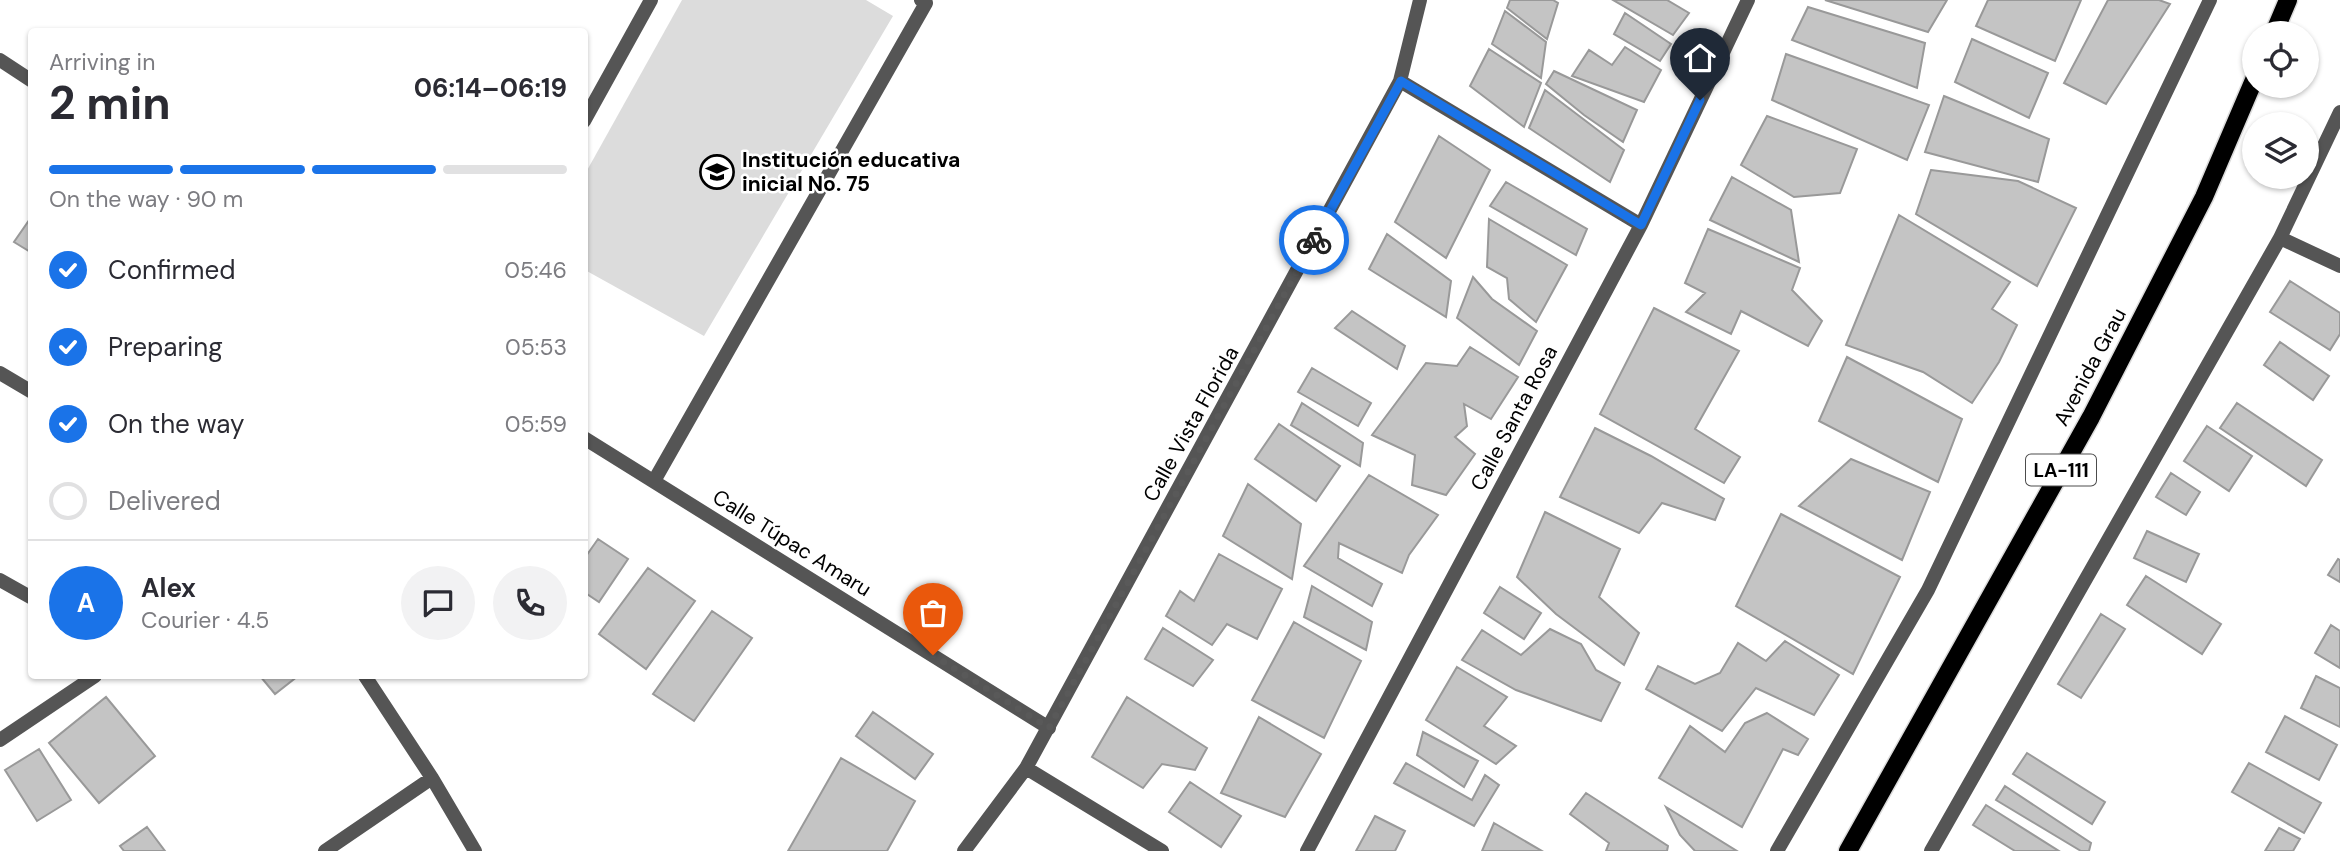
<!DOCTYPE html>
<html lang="en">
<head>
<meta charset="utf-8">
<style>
	:root { --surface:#fff; --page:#f2f2f3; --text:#2b2b33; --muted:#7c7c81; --line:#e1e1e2; --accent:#1a73e8 }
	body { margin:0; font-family:"DM Sans",sans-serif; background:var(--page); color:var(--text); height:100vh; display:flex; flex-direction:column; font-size:26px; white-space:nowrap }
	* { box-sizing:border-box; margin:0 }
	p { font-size:23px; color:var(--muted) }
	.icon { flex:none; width:38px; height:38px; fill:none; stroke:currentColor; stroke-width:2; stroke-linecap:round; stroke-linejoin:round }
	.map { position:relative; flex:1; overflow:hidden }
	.sheet { position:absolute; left:28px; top:28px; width:560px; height:651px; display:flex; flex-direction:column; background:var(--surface); border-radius:7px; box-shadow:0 2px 5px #0004 }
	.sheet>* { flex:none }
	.buttons { position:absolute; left:2242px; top:21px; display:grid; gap:14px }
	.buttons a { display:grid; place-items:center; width:77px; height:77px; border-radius:50%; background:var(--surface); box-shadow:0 2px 5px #0004; font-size:35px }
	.pin { position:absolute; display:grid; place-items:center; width:60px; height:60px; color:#fff; margin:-72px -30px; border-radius:50% 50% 50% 0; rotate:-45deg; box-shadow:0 0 7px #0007 }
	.pin .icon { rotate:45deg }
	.courier { position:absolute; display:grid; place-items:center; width:70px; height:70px; margin:-35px; border:5px solid #1a73e8; border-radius:50%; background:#fff; color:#222; box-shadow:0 2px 9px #0007 }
	.headline em { font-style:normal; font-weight:700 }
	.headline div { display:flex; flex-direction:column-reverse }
	.headline { display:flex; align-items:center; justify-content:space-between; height:119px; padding:0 21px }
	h1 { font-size:46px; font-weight:700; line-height:52px }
	.bar { display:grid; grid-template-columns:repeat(4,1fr); gap:10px 7px; align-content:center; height:84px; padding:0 21px }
	.bar i { height:9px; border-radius:5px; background:var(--line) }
	.bar .active { background:var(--accent) }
	.bar p { grid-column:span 4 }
	.line { display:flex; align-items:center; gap:18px; padding:0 21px; border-top:2px solid var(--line) }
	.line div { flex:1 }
	.round { display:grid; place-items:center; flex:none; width:74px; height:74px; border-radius:37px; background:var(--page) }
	ol { padding:0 21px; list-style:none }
	li { display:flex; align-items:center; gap:21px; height:77px }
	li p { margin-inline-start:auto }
	li .icon { padding:7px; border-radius:50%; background:var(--accent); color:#fff; stroke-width:4 }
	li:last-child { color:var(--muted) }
	li i { width:38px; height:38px; border:4px solid var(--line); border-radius:50% }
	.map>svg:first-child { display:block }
</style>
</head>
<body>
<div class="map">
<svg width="2340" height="851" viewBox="0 0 2340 851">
	<rect width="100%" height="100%" fill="#fff"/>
	<path fill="#dcdcdc" d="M682,0H866L893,16L704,336L585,270V174Z"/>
	<path fill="#c4c4c4" stroke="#999" stroke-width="2" d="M1510,0H1553L1558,3L1547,39L1507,8Z
		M1613,0H1667L1689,13L1673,35Z
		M1825,0H1947L1928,32Z
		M1988,0H2081L2055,61L1976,26Z
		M2108,0H2159L2170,4L2106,104L2064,83Z
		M1808,7L1925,43L1917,88L1792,40Z
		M1505,11L1546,42L1541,78L1492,44Z
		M1625,13L1671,44L1660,61L1614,34Z
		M1972,39L2048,73L2029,118L1955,82Z
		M1625,47L1661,70L1644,102L1572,76L1589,50L1612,65Z
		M1489,49L1541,83L1524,127L1470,86Z
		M1786,54L1929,105L1907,160L1772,100Z
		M1554,71L1637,110L1623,142L1584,115L1546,84Z
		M1545,90L1624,150L1610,182L1529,128Z
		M1944,96L2049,139L2038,182L1925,152Z
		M1767,116L1857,149L1840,193L1794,197L1741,165Z
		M1439,136L1490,170L1446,258L1395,222Z
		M1931,170L2018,181L2076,208L2037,286L1916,214Z
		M1732,177L1791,210L1799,262L1710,220Z
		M1506,182L1587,229L1576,255L1490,206Z
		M1899,215L2010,282L1992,309L2017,325L1999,362L1972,403L1923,372L1846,345Z
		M32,216V253L14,242Z
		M1489,219L1567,265L1536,322L1509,299L1507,278L1487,267Z
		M1708,229L1800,268L1792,290L1822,321L1808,346L1741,311L1731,334L1686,312L1705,293L1685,283Z
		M1387,234L1451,281L1446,317L1369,269Z
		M1473,277L1492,299L1537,331L1519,365L1457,318Z
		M2290,281L2340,313V334L2330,350L2270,312Z
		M1654,308L1739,351L1695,429L1740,457L1724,483L1600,414Z
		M1352,311L1405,346L1397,369L1335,328Z
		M2280,342L2329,376L2313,400L2264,365Z
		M1470,347L1518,377L1491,419L1464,404L1467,426L1455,437L1475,454L1446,495L1412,485L1415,455L1372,435L1426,363L1457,366Z
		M1847,357L1962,419L1938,482L1819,421Z
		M1312,368L1371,403L1358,426L1298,392Z
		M1302,403L1363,443L1360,466L1291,425Z
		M2237,403L2322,460L2306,486L2220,428Z
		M1279,424L1340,466L1316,501L1255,459Z
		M2207,426L2252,456L2229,491L2184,461Z
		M1595,428L1651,456L1724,499L1715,520L1662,503L1639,533L1560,497Z
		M1851,459L1930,492L1902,560L1799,506Z
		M2171,473L2200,492L2186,515L2156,497Z
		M1369,475L1438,515L1409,555L1402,573L1339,543L1338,558L1382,584L1372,606L1304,566Z
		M1248,484L1301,524L1292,579L1223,536Z
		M1545,512L1620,549L1599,597L1639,633L1624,665L1556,614L1517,577Z
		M1781,514L1900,577L1853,674L1736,606Z
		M2147,531L2199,554L2186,582L2134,558Z
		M598,539L628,559L599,602L584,592V559Z
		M1219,554L1282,589L1257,639L1227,624L1212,645L1166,616L1180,591L1194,601Z
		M2338,559L2340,560V582L2328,575Z
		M648,568L695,601L646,669L599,634Z
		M2146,576L2221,624L2202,654L2127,605Z
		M1312,586L1372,622L1366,650L1304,617Z
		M1500,587L1541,613L1524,639L1484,613Z
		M712,611L752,638L694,721L653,694Z
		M2101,614L2125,629L2081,698L2058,684Z
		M1294,622L1361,661L1324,738L1252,700Z
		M2331,625L2340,631V668L2315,653Z
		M1163,628L1213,660L1193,686L1145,659Z
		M1550,629L1581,644L1596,670L1620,683L1601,721L1516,690L1462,660L1482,630L1521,655Z
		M1785,641L1839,675L1814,715L1756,688L1722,731L1646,689L1658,666L1695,684L1720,673L1738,643L1766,661Z
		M1457,667L1507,697L1484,726L1516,746L1496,764L1426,720Z
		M260,676H298L275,694Z
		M2316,676L2340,688V727L2301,708Z
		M106,697L155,756L99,803L49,743Z
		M1127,697L1207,748L1195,770L1162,764L1143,788L1092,757Z
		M873,712L933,754L915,779L856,736Z
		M1767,713L1808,739L1798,755L1783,749L1742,827L1659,778L1690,726L1725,752L1745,723Z
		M2285,716L2337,745L2319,780L2266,752Z
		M1259,717L1321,754L1285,817L1221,793Z
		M1423,732L1478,761L1464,787L1417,755Z
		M39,749L71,800L37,821L5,770Z
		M2027,753L2105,802L2092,824L2013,774Z
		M841,758L915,801L887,851H788Z
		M1406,763L1472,800L1485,775L1499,785L1474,826L1394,783Z
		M2249,763L2321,803L2304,833L2232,792Z
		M1190,782L1241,816L1221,847L1169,812Z
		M2005,786L2091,843L2089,851H2081L1996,800Z
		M1586,793L1668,846L1667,851H1606L1609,843L1570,814Z
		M1986,805L2059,851H2015L1973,825Z
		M1666,807L1737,851H1695L1680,835Z
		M1375,816L1405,831L1395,851H1356Z
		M1494,823L1542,851H1482Z
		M147,827L165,851H124L120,846Z
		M2279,828L2300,839L2293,851H2265Z"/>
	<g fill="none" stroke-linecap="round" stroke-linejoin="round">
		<g stroke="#dbdbdb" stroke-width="21">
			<path id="primary" d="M2274,33L2288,0
				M1848,851L2091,417L2204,197L2254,80"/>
		</g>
		<path stroke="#555" stroke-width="14" d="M0,60L32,81
			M1400,81L1641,225
			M584,121L651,0
			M2280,238L2340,266
			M0,373L32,392
			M584,438L1049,728
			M654,481L926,3L921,0
			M0,580L32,598
			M365,676L432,778L475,851
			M0,740L95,676
			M1026,768L1162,851
			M325,851L432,778
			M964,851L1026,768L1400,81L1420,0
			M1307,851L1641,225L1748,0
			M1777,851L1928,590L2210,0
			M1931,851L2280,238L2340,112"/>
		<use href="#primary" stroke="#000" stroke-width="18"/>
	</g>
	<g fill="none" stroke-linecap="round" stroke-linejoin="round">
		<path stroke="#595959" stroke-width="7" stroke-dasharray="0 12.6" d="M933,655L1049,728L1314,240"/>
		<path stroke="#1a73e8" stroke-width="9" d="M1314,240L1401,81L1641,225L1700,100"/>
	</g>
	<defs>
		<g id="school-ring" transform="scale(1.75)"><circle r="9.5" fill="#fff" stroke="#000" stroke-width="1.5"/><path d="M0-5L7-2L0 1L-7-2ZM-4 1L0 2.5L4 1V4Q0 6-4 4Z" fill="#000"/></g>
	</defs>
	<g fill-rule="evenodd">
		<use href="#school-ring" x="717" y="172"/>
	</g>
	<g text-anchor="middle" stroke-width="5" stroke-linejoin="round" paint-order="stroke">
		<rect fill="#fff" stroke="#4c4c4c" stroke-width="2" x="2026" y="454.5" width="70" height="31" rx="5"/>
		<g font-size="19" font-weight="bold" fill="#000">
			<text x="2061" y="477">LA-111</text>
		</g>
		<g font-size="21" font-weight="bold" fill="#000" stroke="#fff" text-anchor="start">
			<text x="742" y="167">Institución educativa<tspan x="742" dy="24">inicial No. 75</tspan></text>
		</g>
		<g font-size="21" fill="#000" stroke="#fff">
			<text transform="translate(2090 367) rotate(-62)" y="7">Avenida Grau</text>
			<text transform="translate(1514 418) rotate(-62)" y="7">Calle Santa Rosa</text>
			<text transform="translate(1191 424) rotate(-61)" y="7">Calle Vista Florida</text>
			<text transform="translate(792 543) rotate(32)" y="7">Calle Túpac Amaru</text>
		</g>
	</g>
</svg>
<div class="buttons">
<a><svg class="icon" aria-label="locate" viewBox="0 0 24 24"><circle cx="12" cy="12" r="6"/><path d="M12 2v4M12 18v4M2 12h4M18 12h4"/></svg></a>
<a><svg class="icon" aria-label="layers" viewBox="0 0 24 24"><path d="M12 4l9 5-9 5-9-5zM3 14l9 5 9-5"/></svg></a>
</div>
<div class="pin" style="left:933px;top:655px;background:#ea580c"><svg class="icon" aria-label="bag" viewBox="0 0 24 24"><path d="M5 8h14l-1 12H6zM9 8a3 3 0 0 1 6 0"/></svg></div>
<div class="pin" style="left:1700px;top:100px;background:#1f2937"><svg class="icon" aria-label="home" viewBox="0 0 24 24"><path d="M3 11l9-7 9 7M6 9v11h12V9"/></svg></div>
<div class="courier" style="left:1314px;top:240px"><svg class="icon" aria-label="bike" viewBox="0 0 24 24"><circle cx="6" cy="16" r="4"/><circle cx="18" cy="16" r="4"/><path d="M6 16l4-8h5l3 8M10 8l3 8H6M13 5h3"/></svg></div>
<section class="sheet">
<div class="headline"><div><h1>2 min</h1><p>Arriving in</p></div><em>06:14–06:19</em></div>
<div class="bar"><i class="active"></i><i class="active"></i><i class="active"></i><i></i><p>On the way · 90 m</p></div>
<ol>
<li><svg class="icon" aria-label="check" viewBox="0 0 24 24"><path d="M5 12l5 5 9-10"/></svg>Confirmed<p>05:46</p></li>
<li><svg class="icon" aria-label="check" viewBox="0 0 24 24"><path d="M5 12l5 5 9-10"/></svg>Preparing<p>05:53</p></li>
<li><svg class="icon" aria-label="check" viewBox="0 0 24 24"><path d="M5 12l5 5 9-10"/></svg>On the way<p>05:59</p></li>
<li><i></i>Delivered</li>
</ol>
<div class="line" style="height:126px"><b class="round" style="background:var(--accent);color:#fff">A</b><div><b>Alex</b><p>Courier · 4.5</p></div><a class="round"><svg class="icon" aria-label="chat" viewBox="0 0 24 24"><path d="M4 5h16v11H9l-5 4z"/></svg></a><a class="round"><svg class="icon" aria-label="phone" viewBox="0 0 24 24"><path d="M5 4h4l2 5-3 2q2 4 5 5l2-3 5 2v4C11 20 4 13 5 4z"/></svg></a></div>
</section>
</div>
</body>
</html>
